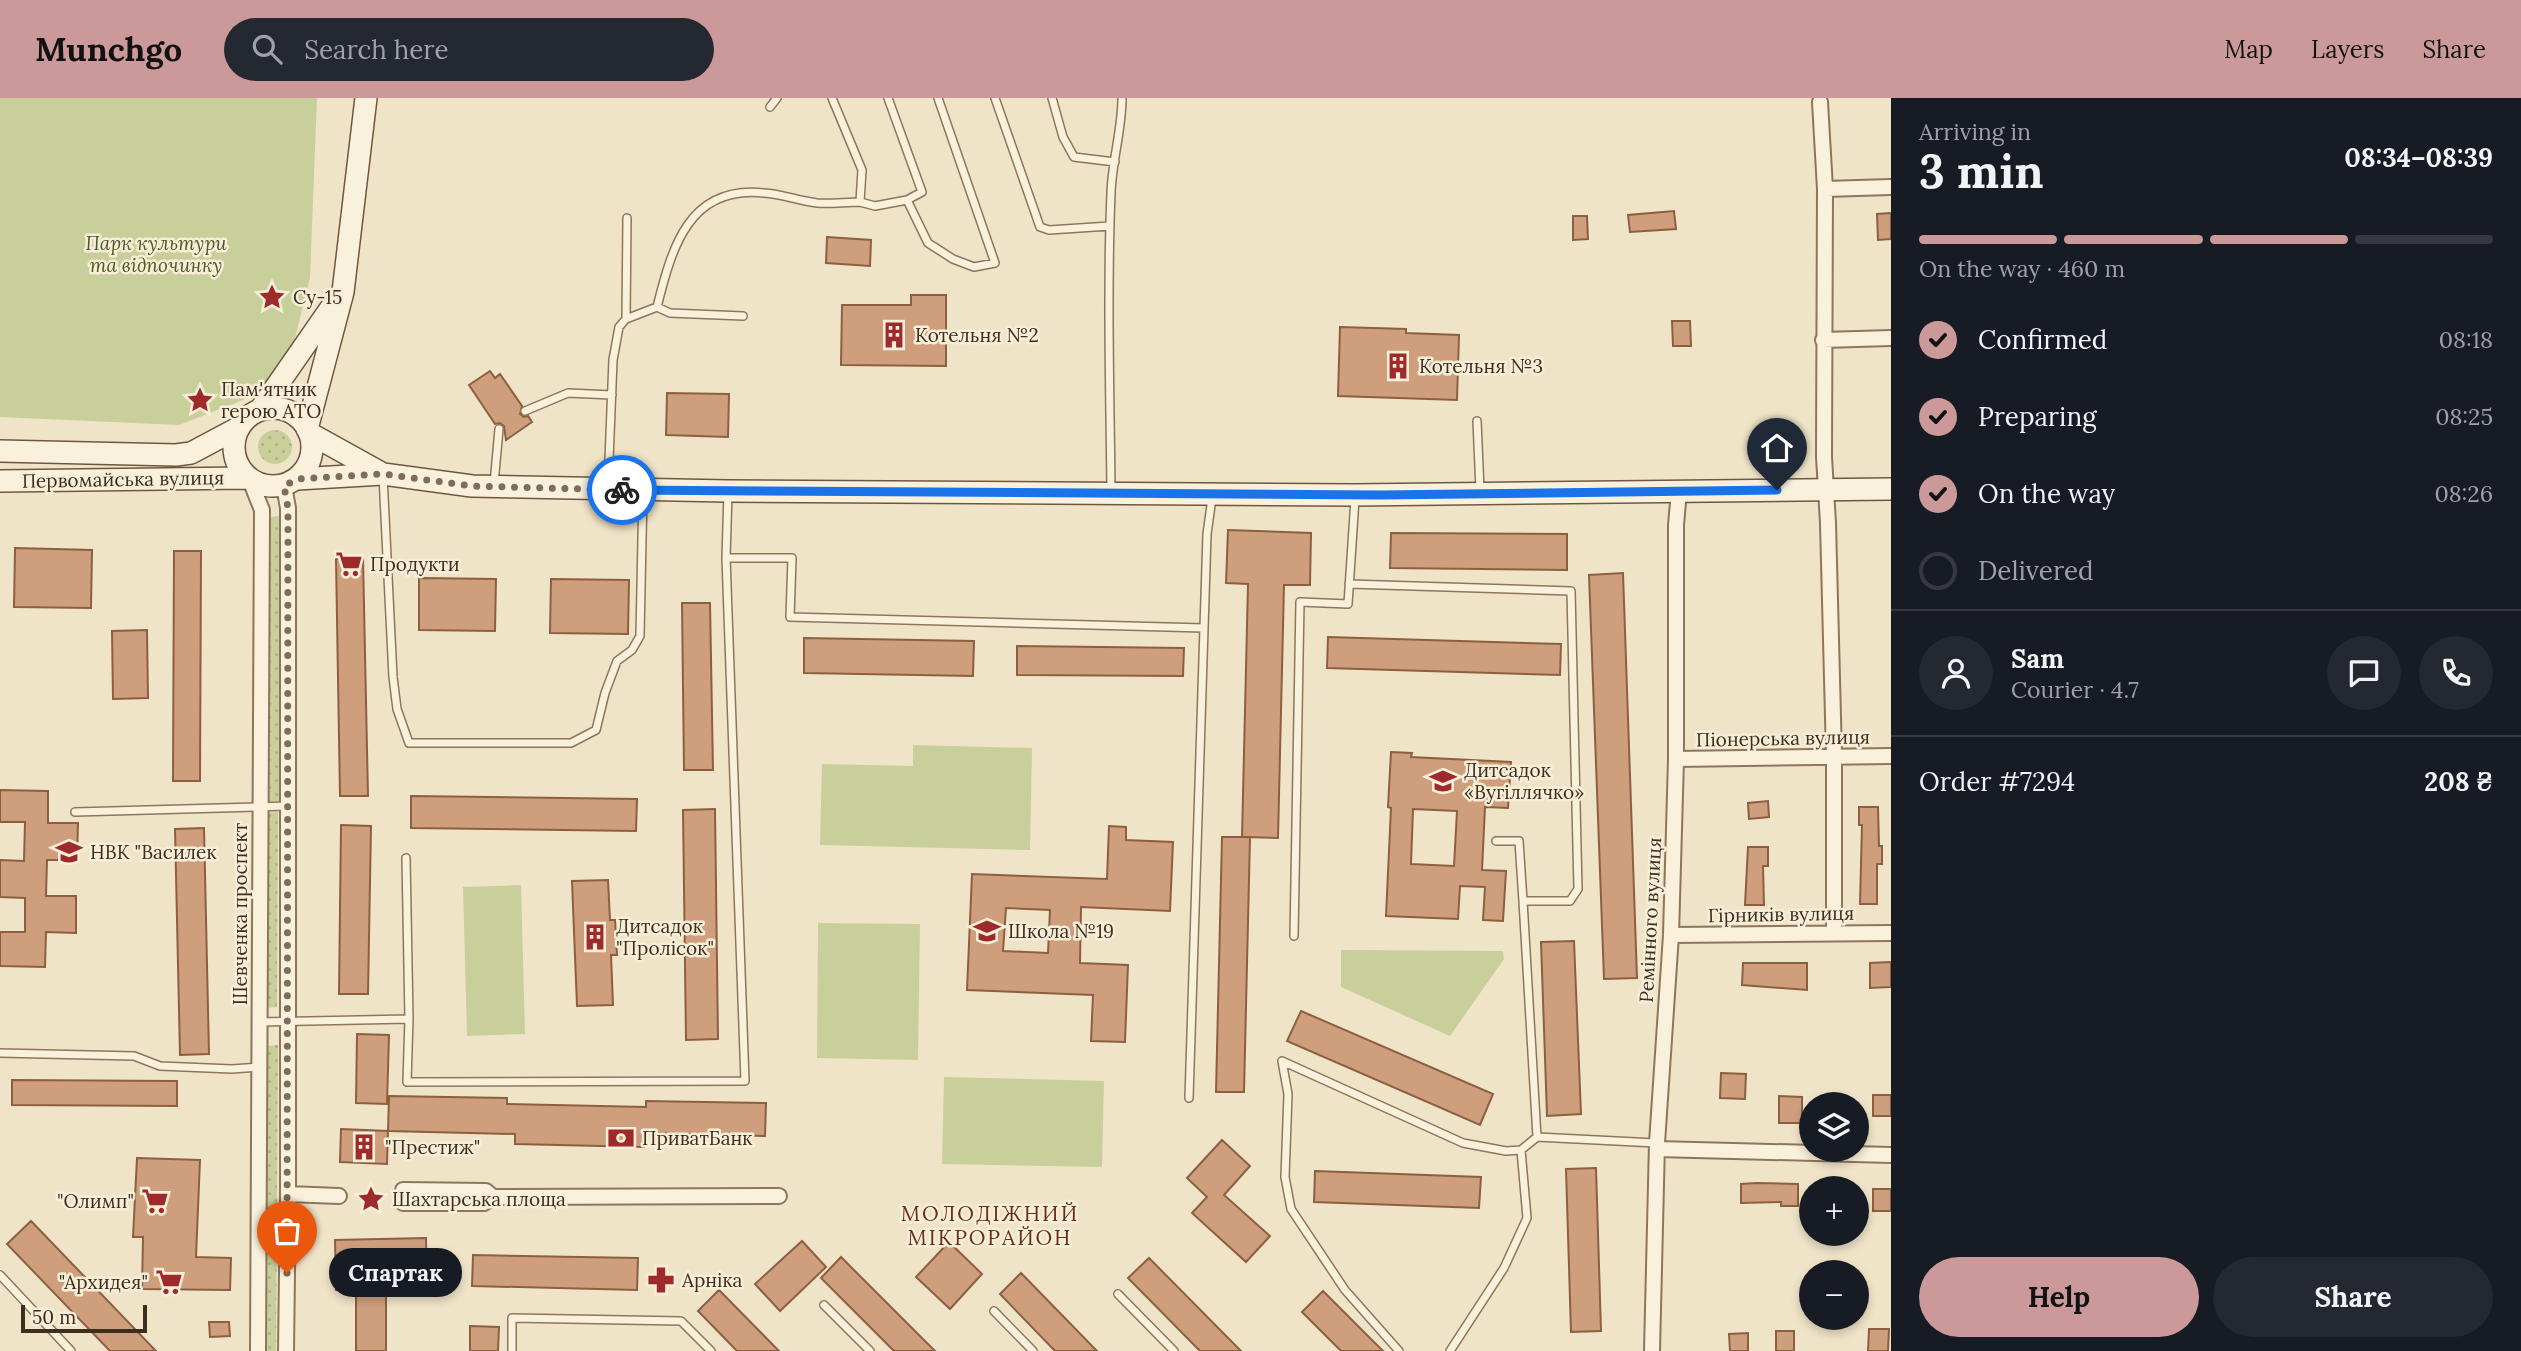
<!DOCTYPE html>
<html lang="en">
<head>
<meta charset="utf-8">
<style>
	:root { --surface:#171b24; --page:#242831; --text:#f1f3f6; --muted:#9ea1a6; --line:#363941; --accent:#cc999b }
	body { margin:0; font-family:Lora,serif; background:var(--page); color:var(--text); height:100vh; display:flex; flex-direction:column; font-size:26px; white-space:nowrap }
	* { box-sizing:border-box; margin:0 }
	p { font-size:23px; color:var(--muted) }
	.icon { flex:none; width:38px; height:38px; fill:none; stroke:currentColor; stroke-width:2; stroke-linecap:round; stroke-linejoin:round }
	.map { position:relative; flex:1; overflow:hidden }
	.side { display:flex; flex-direction:column; background:var(--surface); width:630px }
	.side>* { flex:none }
	.fabs { position:absolute; left:1799px; top:994px; display:grid; gap:14px }
	.fabs a { display:grid; place-items:center; width:70px; height:70px; border-radius:50%; background:var(--surface); box-shadow:0 4px 10px #0003; font-size:35px }
	.scale { position:absolute; left:21px; bottom:18px; width:126px; box-sizing:border-box; padding-left:7px; border:4px solid #3d2e20; border-top:0; font-size:19px; line-height:24px; white-space:nowrap; color:#3d2e20; -webkit-text-stroke:5px #f7eed8; paint-order:stroke }
	.pin { position:absolute; display:grid; place-items:center; width:60px; height:60px; color:#fff; margin:-72px -30px; border-radius:50% 50% 50% 0; rotate:-45deg; box-shadow:0 0 7px #0007 }
	.pin .icon { rotate:45deg }
	.courier { position:absolute; display:grid; place-items:center; width:70px; height:70px; margin:-35px; border:5px solid #1a73e8; border-radius:50%; background:#fff; color:#222; box-shadow:0 2px 9px #0007 }
	.bubble { position:absolute; height:49px; border-radius:24px; background:var(--surface); box-shadow:0 4px 10px #0003; font-size:23px; font-weight:700; line-height:49px; text-align:center }
	.head em { font-style:normal; font-weight:700 }
	.head div { display:flex; flex-direction:column-reverse }
	.head { display:flex; align-items:center; justify-content:space-between; height:119px; padding:0 28px }
	h1 { font-size:46px; font-weight:700; line-height:52px }
	.bar { display:grid; grid-template-columns:repeat(4,1fr); gap:10px 7px; align-content:center; height:84px; padding:0 28px }
	.bar i { height:9px; border-radius:5px; background:var(--line) }
	.bar .selected { background:var(--accent) }
	.bar p { grid-column:span 4 }
	.line { display:flex; align-items:center; gap:18px; padding:0 28px; border-top:2px solid var(--line) }
	.line div { flex:1 }
	.round { display:grid; place-items:center; flex:none; width:74px; height:74px; border-radius:37px; background:var(--page) }
	ol { padding:0 28px; list-style:none }
	li { display:flex; align-items:center; gap:21px; height:77px }
	li p { margin-inline-start:auto }
	li .icon { padding:7px; border-radius:50%; background:var(--accent); color:#111; stroke-width:4 }
	li:last-child { color:var(--muted) }
	li i { width:38px; height:38px; border:4px solid var(--line); border-radius:50% }
	.primary-button { display:flex; gap:14px; margin-top:auto; padding:14px 28px }
	.primary-button a { flex:1; height:80px; border-radius:42px; background:var(--accent); color:#111; font-size:28px; font-weight:700; line-height:80px; text-align:center }
	.primary-button a+a { background:var(--page); color:var(--text) }
	header { display:flex; align-items:center; gap:42px; box-sizing:border-box; height:98px; padding:0 35px; background:var(--accent); color:#111 }
	header strong { font-size:33px }
	nav { display:flex; gap:38px; margin-inline-start:auto; font-size:24px }
	.search { width:490px; height:63px; background:var(--page); display:flex; align-items:center; gap:18px; box-sizing:border-box; padding:0 24px; border-radius:38px; color:var(--muted); font-size:26px }
	main { display:flex; flex:1; min-height:0 }
	.map>svg:first-child { display:block }
</style>
</head>
<body>
<header>
<strong>Munchgo</strong>
<div class="search"><svg class="icon" aria-label="search" viewBox="0 0 24 24"><circle cx="10" cy="10" r="6"/><path d="M15 15l6 6"/></svg>Search here</div>
<nav><a>Map</a><a>Layers</a><a>Share</a></nav>
</header>
<main>
<div class="map">
<svg width="1891" height="1253" viewBox="0 0 1891 1253">
	<defs>
		<pattern id="grass-dots" width="8" height="8" patternUnits="userSpaceOnUse" patternTransform="scale(1.75)"><rect width="8" height="8" fill="#c9cf9b"/><path d="M2 2h.1M6 6h.1" fill="none" stroke="#aeb285" stroke-width="1.8" stroke-linecap="round"/></pattern>
	</defs>
	<rect width="100%" height="100%" fill="#f0e4c8"/>
	<path fill="url(#grass-dots)" d="M258 349a17 17 0 1 1 34 0a17 17 0 1 1-34 0Z
		M280,418L279,703H268L269,419Z
		M278,714L277,909L268,910V715Z
		M278,947L276,1253H265L266,948Z"/>
	<path fill="#c9cf9b" d="M0,0H317L310,180L294,244L256,297L179,327L0,319Z
		M913,647L1032,650L1030,752L820,747L822,666L913,668Z
		M521,787L525,936L467,938L463,789Z
		M818,825L920,826L918,962L817,960Z
		M1341,852L1503,853L1504,861L1450,938L1341,889Z
		M944,979L1104,983L1102,1069L942,1066Z"/>
	<path fill="#cf9f7d" stroke="#8d5f41" stroke-width="2" fill-rule="evenodd" d="M1674,113L1676,131L1630,134L1628,117Z
		M1891,115V141L1878,142L1877,116Z
		M1573,118H1587L1588,141L1573,142Z
		M827,139L871,142L870,168L826,165Z
		M911,197H946V268L841,267L842,207H911Z
		M1672,223H1690L1691,248H1673Z
		M1340,229L1406,231V235L1459,237L1457,302L1338,298Z
		M490,273L495,280L500,276L522,308L520,316L524,319L528,318L532,324L506,342L504,328L500,325L495,326L469,287Z
		M667,295L729,296L728,339L666,337Z
		M1228,432L1311,435L1310,487H1284L1278,740L1242,739L1248,486L1226,485Z
		M1391,435L1567,436V472L1390,470Z
		M15,450L92,452L91,510L14,509Z
		M174,453H201L200,683H173Z
		M363,460L368,698H340L336,461Z
		M1623,475L1637,880L1604,881L1589,477Z
		M419,480L496,481L495,533L419,532Z
		M551,481L629,482L628,536L550,535Z
		M682,505H710L713,672H684Z
		M147,532L148,600L113,601L112,533Z
		M1328,539L1561,546L1560,577L1327,570Z
		M804,540L974,543L973,578L804,575Z
		M1017,548L1184,550L1183,578L1017,577Z
		M1391,654L1412,655L1411,659L1511,664L1508,710L1485,709L1482,772L1506,773L1503,823L1483,822L1485,789L1460,788L1458,821L1386,818L1391,710L1388,709ZM1413,711L1457,713L1454,768L1411,766Z
		M0,692L48,693V725H78L77,762H47L46,798H76V835L46,834L45,869L0,868V834H25V800L0,799V762L24,763L25,724H0Z
		M411,698L637,701L636,733L411,730Z
		M1768,703L1769,719L1749,721L1748,705Z
		M1859,709H1878L1879,748H1882V766H1877V806H1860L1862,727H1859Z
		M715,711L718,941L686,942L683,712Z
		M341,727L371,728L368,896H339Z
		M1109,728L1126,729V742L1173,744L1170,813L1081,809L1080,865L1128,867L1125,944L1091,943L1093,897L967,892L972,776L1107,781ZM1006,810L1050,812L1048,855L1003,853Z
		M204,730L209,956L180,957L175,731Z
		M1222,739H1250L1244,994H1216Z
		M1748,749H1768V768H1763L1764,807H1745Z
		M608,782L610,822H615L617,857H611L613,907L577,908L572,783Z
		M1574,843L1581,1016L1547,1018L1541,844Z
		M1891,864V889L1870,890V865Z
		M1743,865H1807V892L1742,887Z
		M1301,913L1493,996L1480,1027L1287,943Z
		M357,936L389,937L387,1006L356,1005Z
		M1721,975L1746,976L1745,1001L1720,1000Z
		M12,982L177,983V1008L12,1007Z
		M1873,997H1891V1018H1873Z
		M389,998L507,1000V1006L646,1009V1003L766,1005L765,1038L645,1035L644,1049L515,1046V1036L388,1033Z
		M1779,998L1802,999V1025H1779Z
		M341,1031L388,1033L387,1066L340,1064Z
		M1222,1042L1250,1068L1224,1097L1270,1138L1246,1164L1192,1115L1207,1099L1187,1080Z
		M137,1060L200,1062L196,1159L231,1160L230,1192L142,1191L143,1139H133Z
		M1596,1070L1601,1233L1571,1234L1566,1071Z
		M1315,1073L1481,1079L1479,1110L1314,1104Z
		M1757,1085L1798,1086V1108H1781V1104L1741,1105V1086Z
		M1873,1091H1891V1113H1873Z
		M31,1123L156,1253H110L7,1146Z
		M426,1140L427,1191L386,1192V1253H356V1192H336L335,1142Z
		M802,1143L826,1169L780,1213L755,1186Z
		M949,1144L982,1176L950,1211L916,1179Z
		M473,1157L638,1160L637,1192L472,1188Z
		M841,1159L935,1253H894L821,1180Z
		M1149,1160L1241,1253H1200L1128,1180Z
		M1021,1175L1097,1253H1055L1000,1196Z
		M719,1192L779,1253H737L698,1213Z
		M1323,1193L1383,1253H1341L1302,1214Z
		M209,1224H229L230,1238L210,1239Z
		M470,1228L499,1229L498,1253H470Z
		M1869,1231H1889L1888,1253H1868Z
		M1776,1233H1794V1253H1776Z
		M1748,1235V1253H1730L1729,1236Z"/>
	<g fill="none" stroke-linecap="round" stroke-linejoin="round">
		<g stroke="#8d765c" stroke-width="10">
			<path id="lane" d="M832,0L862,72L860,104L875,108L907,102
				M888,0L922,94L907,102L928,145L953,161L974,169L995,165L938,0
				M995,0L1040,129L1049,132L1110,128
				M1052,0L1063,39L1074,59L1115,64
				M770,9L777,0
				M743,218L670,215L657,209C672,149 689,87 764,95C782,96 799,103 817,105C831,106 846,104 860,104
				M626,221L627,120
				M525,313L568,295L612,297
				M1477,323L1480,392
				M383,378L393,579L397,611L409,645H571L596,632L605,595L617,563L632,552L640,538L643,393
				M494,386L499,331
				M608,387L613,262L619,229L626,221L657,209
				M1111,393C1110,294 1107,194 1111,95C1112,63 1122,32 1122,0
				M726,460H792L790,519L1204,530
				M1349,486L1571,493L1578,791L1570,803H1523L1519,743H1496
				M75,714L288,708
				M406,760L409,921
				M1523,803L1537,1039
				M1294,838L1300,504L1348,506L1355,401
				M259,924L409,921L407,984L745,983L726,460L728,394
				M0,955L134,958L160,968L232,971L259,969
				M1189,1000L1207,436L1212,400
				M0,1177L71,1253
				M1118,1196L1174,1253
				M824,1207L870,1253
				M994,1213L1033,1253
				M512,1253V1220L681,1223L711,1253
				M1399,1253L1345,1192L1291,1111L1285,1079L1288,996L1282,963L1463,1045L1506,1053L1521,1052L1537,1039L1656,1045
				M1450,1253L1504,1170L1527,1120L1521,1052"/>
		</g>
		<g stroke="#8d765c" stroke-width="18">
			<path id="street" d="M1820,4L1825,91L1824,359L1828,425L1834,658V834
				M1825,91L1891,89
				M1823,242L1891,240
				M250,382L262,412L258,1253
				M284,388L288,410V1096L286,1253
				M1676,661L1891,658
				M1671,837L1891,835
				M1657,1051L1891,1057
				M403,1092L486,1093L493,1099
				M288,1096L339,1098
				M403,1105H484L493,1099L779,1098
				M1652,1253L1657,1045L1671,837L1676,661V427L1679,393"/>
		</g>
		<g stroke="#6f573f" stroke-width="24">
			<path id="secondary" d="M234 349a39 39 0 1 1 78 0a39 39 0 1 1-78 0Z
				M260,312L335,204
				M307,331L343,194L366,0
				M309,335L383,376
				M0,353L176,357L191,355L238,330
				M297,381L383,376L472,388L728,393L1355,397L1891,391
				M0,383L246,380"/>
		</g>
		<use href="#lane" stroke="#faf1dc" stroke-width="7"/>
		<use href="#street" stroke="#faf1dc" stroke-width="14"/>
		<use href="#secondary" stroke="#faf1dc" stroke-width="21"/>
	</g>
	<g fill="none" stroke-linecap="round" stroke-linejoin="round">
		<path stroke="#7c6e5b" stroke-width="7" stroke-dasharray="0 12.6" d="M287,1175L288,410L284,388L297,381L383,376L472,388L622,392"/>
		<path stroke="#1a73e8" stroke-width="9" d="M622,392L1380,397L1777,392"/>
	</g>
	<defs>
		<g id="sight-bare" transform="scale(2.1)"><path d="M0-6L1.8-2.2L6-1.7L2.9 1.2L3.7 5.4L0 3.3L-3.7 5.4L-2.9 1.2L-6-1.7L-1.8-2.2Z" fill="#9e2a2b" stroke="#f7eed8" stroke-width="2.5" paint-order="stroke"/></g>
		<g id="building-bare" transform="scale(2.1)"><path d="M-4-6H4V6H1V3H-1V6H-4ZM-2.5-4.3h1.7v1.8h-1.7ZM.8-4.3h1.7v1.8H.8ZM-2.5-1h1.7V.8h-1.7ZM.8-1h1.7V.8H.8Z" fill="#9e2a2b" stroke="#f7eed8" stroke-width="2.5" paint-order="stroke"/></g>
		<g id="supermarket-bare" transform="scale(2.1)"><path d="M-6-5.5h2.5l.6 2H6L4.5 2H-2.5L-4.4-4H-6ZM-1.5 3.2a1.3 1.3 0 1 0 .1 0ZM3 3.2a1.3 1.3 0 1 0 .1 0Z" fill="#9e2a2b" stroke="#f7eed8" stroke-width="2.5" paint-order="stroke"/></g>
		<g id="school-bare" transform="scale(2.1)"><path d="M0-5L7-2L0 1L-7-2ZM-4 1L0 2.5L4 1V4Q0 6-4 4Z" fill="#9e2a2b" stroke="#f7eed8" stroke-width="2.5" paint-order="stroke"/></g>
		<g id="bank-bare" transform="scale(2.1)"><path d="M-6-4H6V4H-6ZM0-2.3a2.3 2.3 0 1 0 0 4.6a2.3 2.3 0 1 0 0-4.6Z" fill="#9e2a2b" stroke="#f7eed8" stroke-width="2.5" paint-order="stroke"/></g>
		<g id="pharmacy-bare" transform="scale(2.1)"><path d="M-2-6h4v4h4v4h-4v4h-4v-4h-4v-4h4Z" fill="#9e2a2b" stroke="#f7eed8" stroke-width="2.5" paint-order="stroke"/></g>
	</defs>
	<g fill-rule="evenodd">
		<use href="#sight-bare" x="272" y="199"/>
		<use href="#building-bare" x="894" y="237"/>
		<use href="#building-bare" x="1398" y="268"/>
		<use href="#sight-bare" x="200" y="302"/>
		<use href="#supermarket-bare" x="349" y="466"/>
		<use href="#school-bare" x="1443" y="683"/>
		<use href="#school-bare" x="69" y="754"/>
		<use href="#school-bare" x="987" y="833"/>
		<use href="#building-bare" x="595" y="839"/>
		<use href="#bank-bare" x="621" y="1040"/>
		<use href="#building-bare" x="364" y="1049"/>
		<use href="#sight-bare" x="371" y="1101"/>
		<use href="#supermarket-bare" x="155" y="1103"/>
		<use href="#pharmacy-bare" x="661" y="1182"/>
		<use href="#supermarket-bare" x="169" y="1184"/>
	</g>
	<g text-anchor="middle" stroke-width="5" stroke-linejoin="round" paint-order="stroke">
		<g font-size="19" font-style="italic" fill="#4d5a26" stroke="#f7eed8">
			<text x="156" y="152">Парк культури<tspan x="156" dy="22">та відпочинку</tspan></text>
		</g>
		<g font-size="19" fill="#3d2e20" stroke="#f7eed8" text-anchor="start">
			<text x="293" y="206">Су-15</text>
			<text x="915" y="244">Котельня №2</text>
			<text x="1419" y="275">Котельня №3</text>
			<text x="221" y="298">Пам'ятник<tspan x="221" dy="22">герою АТО</tspan></text>
			<text x="370" y="473">Продукти</text>
			<text x="1464" y="679">Дитсадок<tspan x="1464" dy="22">«Вугіллячко»</tspan></text>
			<text x="90" y="761">НВК "Василек</text>
			<text x="616" y="835">Дитсадок<tspan x="616" dy="22">"Пролісок"</tspan></text>
			<text x="1008" y="840">Школа №19</text>
			<text x="642" y="1047">ПриватБанк</text>
			<text x="385" y="1056">"Престиж"</text>
			<text x="392" y="1108">Шахтарська площа</text>
			<text x="134" y="1110" text-anchor="end">"Олимп"</text>
			<text x="682" y="1189">Арніка</text>
			<text x="148" y="1191" text-anchor="end">"Архидея"</text>
		</g>
		<g font-size="19" fill="#3d2e20" stroke="#f7eed8">
			<text transform="translate(123 381) rotate(-1)" y="7">Первомайська вулиця</text>
			<text transform="translate(1783 640) rotate(-1)" y="7">Піонерська вулиця</text>
			<text transform="translate(240 816) rotate(-90)" y="7">Шевченка проспект</text>
			<text transform="translate(1781 816) rotate(-1)" y="7">Гірників вулиця</text>
			<text transform="translate(1650 822) rotate(-87)" y="7">Ремінного вулиця</text>
		</g>
		<g font-size="21" letter-spacing="2" fill="#6b2e1e" stroke="#f7eed8">
			<text x="990" y="1123">МОЛОДІЖНИЙ<tspan x="990" dy="24">МІКРОРАЙОН</tspan></text>
		</g>
	</g>
</svg>
<div class="fabs">
<a><svg class="icon" aria-label="layers" viewBox="0 0 24 24"><path d="M12 4l9 5-9 5-9-5zM3 14l9 5 9-5"/></svg></a>
<a>+</a>
<a>−</a>
</div>
<div class="scale">50 m</div>
<div class="pin" style="left:287px;top:1175px;background:#ea580c"><svg class="icon" aria-label="bag" viewBox="0 0 24 24"><path d="M5 8h14l-1 12H6zM9 8a3 3 0 0 1 6 0"/></svg></div>
<div class="pin" style="left:1777px;top:392px;background:#1f2937"><svg class="icon" aria-label="home" viewBox="0 0 24 24"><path d="M3 11l9-7 9 7M6 9v11h12V9"/></svg></div>
<div class="courier" style="left:622px;top:392px"><svg class="icon" aria-label="bike" viewBox="0 0 24 24"><circle cx="6" cy="16" r="4"/><circle cx="18" cy="16" r="4"/><path d="M6 16l4-8h5l3 8M10 8l3 8H6M13 5h3"/></svg></div>
<div class="bubble" style="left:329px;top:1150px;width:133px">Спартак</div>
</div>
<section class="side">
<div class="head"><div><h1>3 min</h1><p>Arriving in</p></div><em>08:34–08:39</em></div>
<div class="bar"><i class="selected"></i><i class="selected"></i><i class="selected"></i><i></i><p>On the way · 460 m</p></div>
<ol>
<li><svg class="icon" aria-label="check" viewBox="0 0 24 24"><path d="M5 12l5 5 9-10"/></svg>Confirmed<p>08:18</p></li>
<li><svg class="icon" aria-label="check" viewBox="0 0 24 24"><path d="M5 12l5 5 9-10"/></svg>Preparing<p>08:25</p></li>
<li><svg class="icon" aria-label="check" viewBox="0 0 24 24"><path d="M5 12l5 5 9-10"/></svg>On the way<p>08:26</p></li>
<li><i></i>Delivered</li>
</ol>
<div class="line" style="height:126px"><a class="round"><svg class="icon" aria-label="person" viewBox="0 0 24 24"><circle cx="12" cy="8" r="4"/><path d="M4 21q1-7 8-7t8 7"/></svg></a><div><b>Sam</b><p>Courier · 4.7</p></div><a class="round"><svg class="icon" aria-label="chat" viewBox="0 0 24 24"><path d="M4 5h16v11H9l-5 4z"/></svg></a><a class="round"><svg class="icon" aria-label="phone" viewBox="0 0 24 24"><path d="M5 4h4l2 5-3 2q2 4 5 5l2-3 5 2v4C11 20 4 13 5 4z"/></svg></a></div>
<div class="line" style="height:91px"><div>Order #7294</div><b>208 ₴</b></div>
<div class="primary-button"><a>Help</a><a>Share</a></div>
</section>
</main>
</body>
</html>
